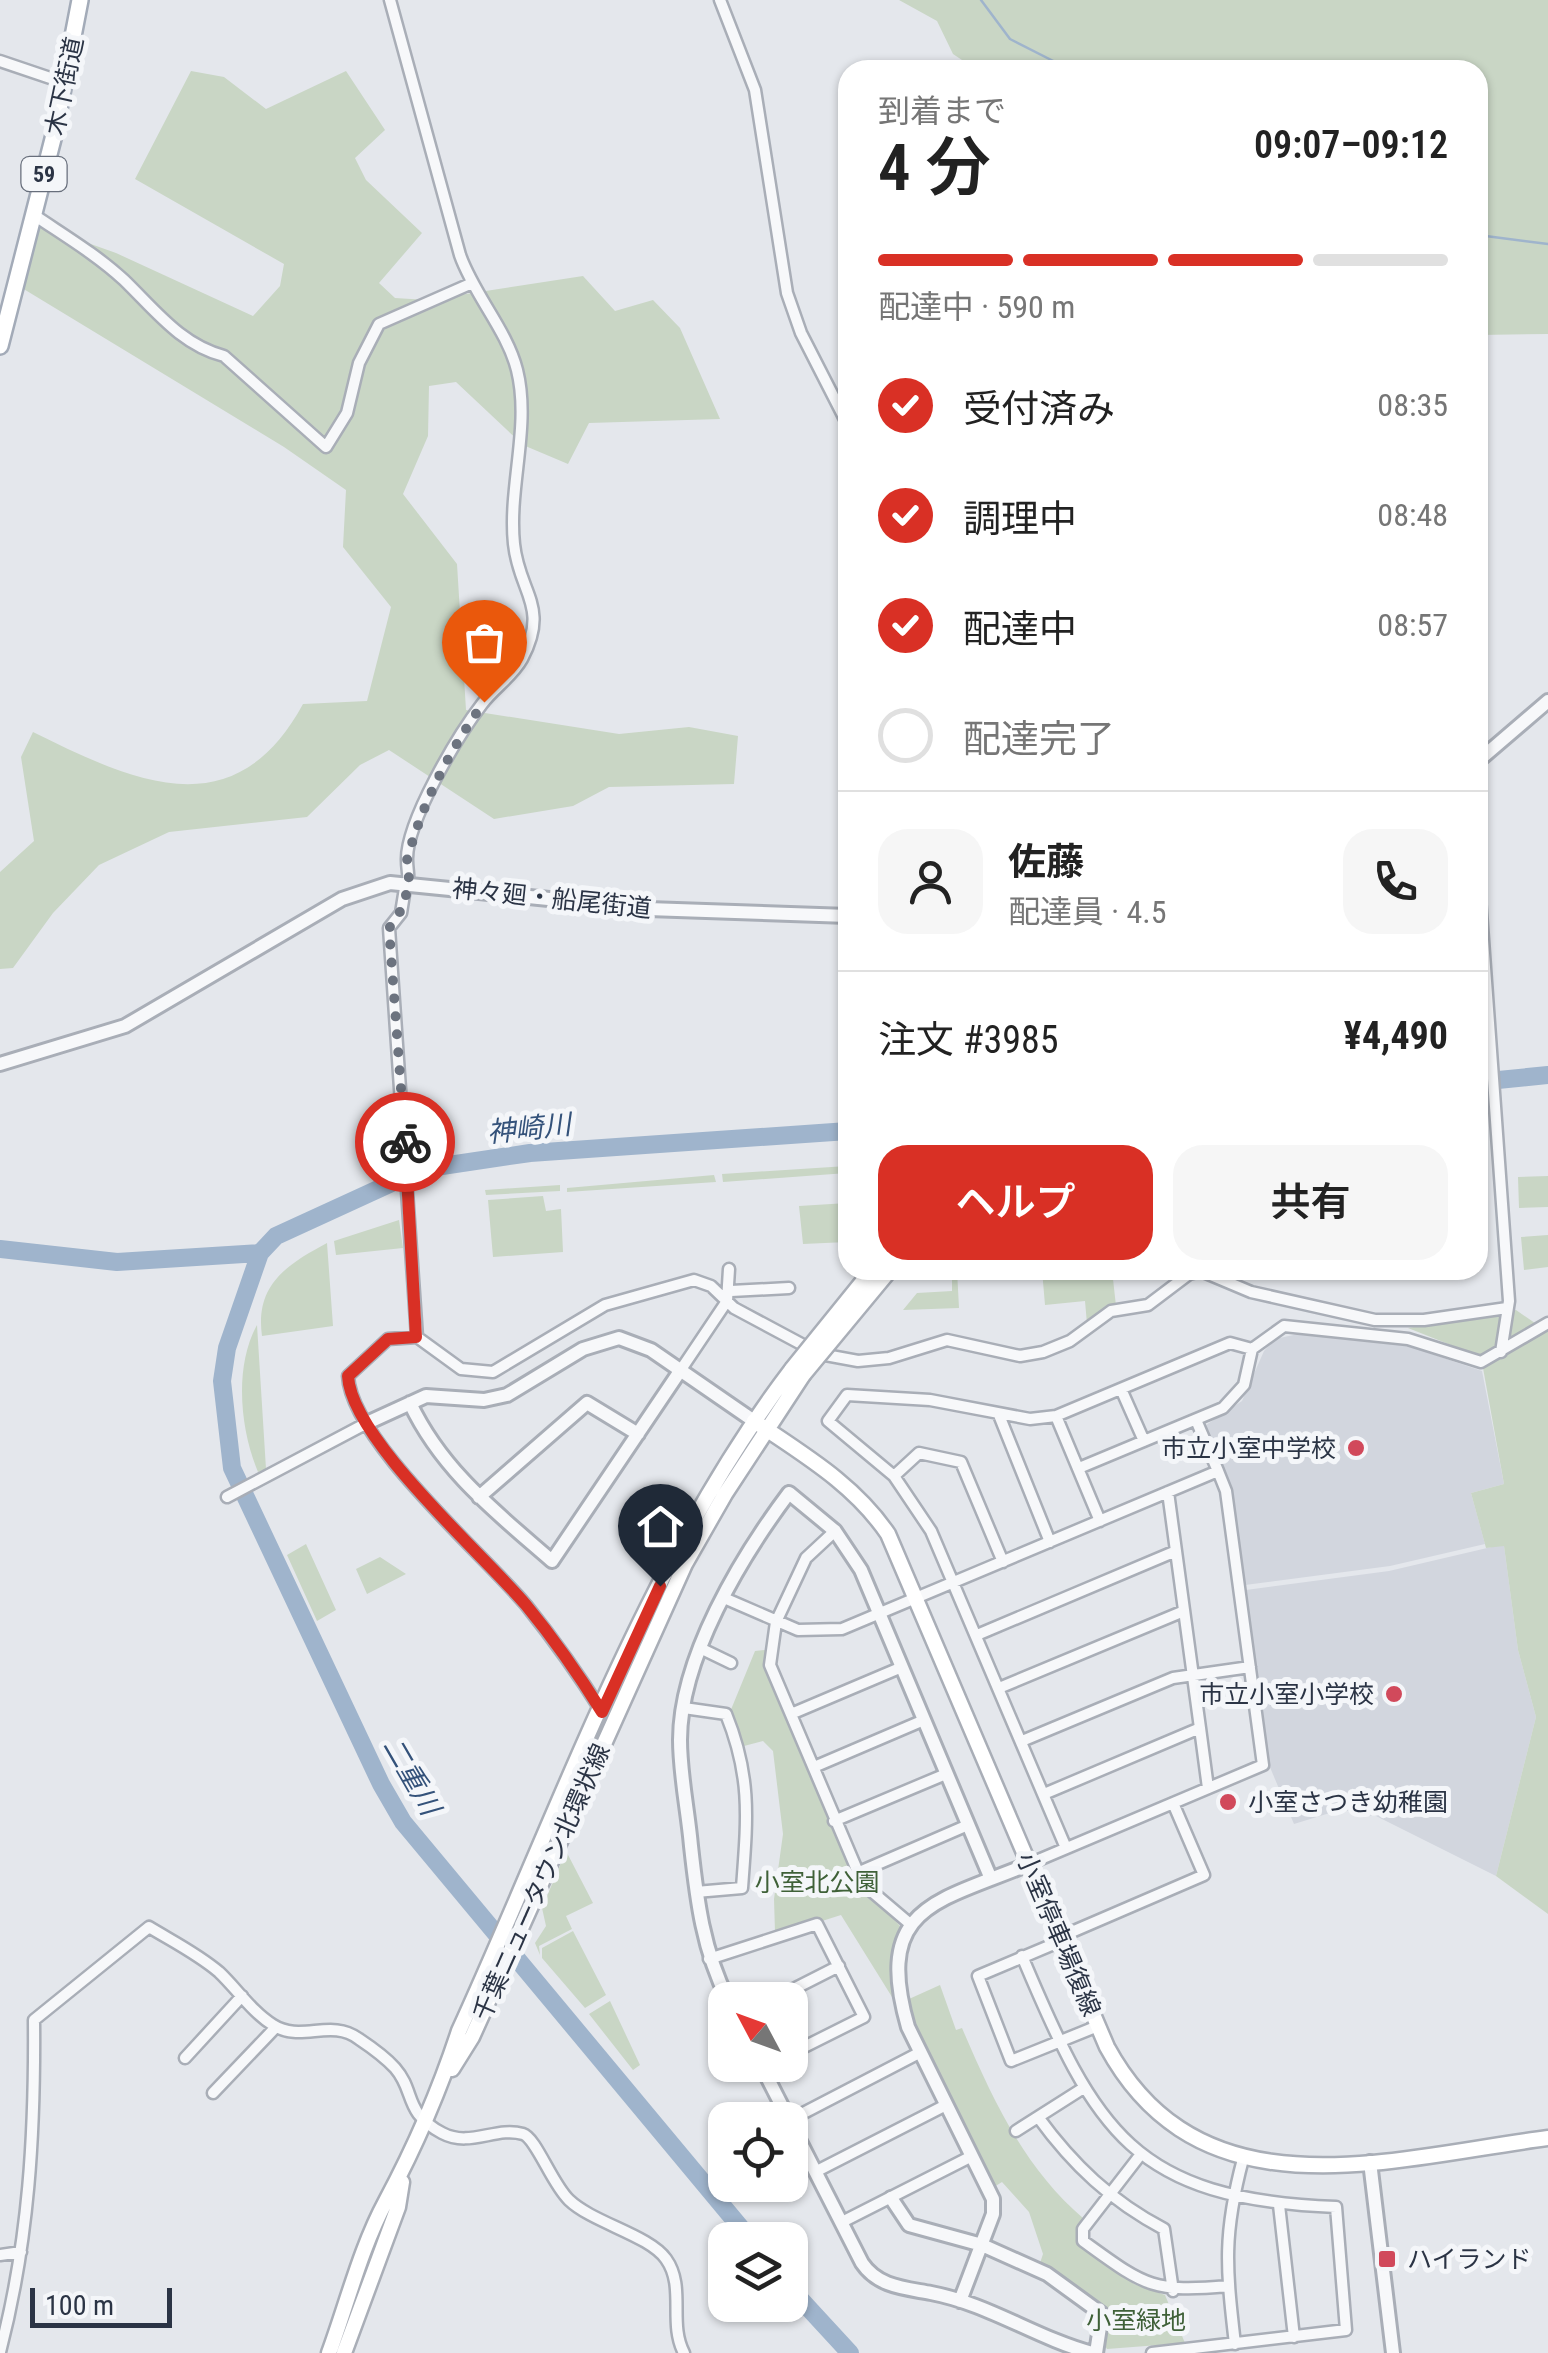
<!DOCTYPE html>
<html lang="ja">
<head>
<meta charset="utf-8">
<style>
	:root { --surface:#fff; --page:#f6f6f6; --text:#222; --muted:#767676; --line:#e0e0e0; --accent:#d93025 }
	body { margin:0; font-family:"Roboto Condensed","Noto Sans JP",sans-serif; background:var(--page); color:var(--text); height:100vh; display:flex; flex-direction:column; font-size:38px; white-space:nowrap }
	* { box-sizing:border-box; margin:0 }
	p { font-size:32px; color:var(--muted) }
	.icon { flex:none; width:55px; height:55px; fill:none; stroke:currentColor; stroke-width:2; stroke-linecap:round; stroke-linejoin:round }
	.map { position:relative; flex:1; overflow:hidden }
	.details { position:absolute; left:838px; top:60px; width:650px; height:1220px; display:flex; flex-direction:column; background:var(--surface); border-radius:30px; box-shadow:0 2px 8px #0004 }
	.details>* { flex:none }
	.needle { width:65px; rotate:311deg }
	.buttons { position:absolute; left:708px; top:1982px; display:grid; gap:20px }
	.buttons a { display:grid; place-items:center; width:100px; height:100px; border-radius:20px; background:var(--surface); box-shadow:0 2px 8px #0004; font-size:50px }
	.scale { position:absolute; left:30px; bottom:25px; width:142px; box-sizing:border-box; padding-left:10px; border:5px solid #2b3445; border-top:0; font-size:28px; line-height:35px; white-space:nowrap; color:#2b3445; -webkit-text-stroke:8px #f4f6f9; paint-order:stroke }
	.pin { position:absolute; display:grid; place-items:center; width:85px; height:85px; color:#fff; margin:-102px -42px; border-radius:50% 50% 50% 0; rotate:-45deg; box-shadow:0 0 10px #0007 }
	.pin .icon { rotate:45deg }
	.courier { position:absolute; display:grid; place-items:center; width:100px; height:100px; margin:-50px; border:8px solid #d93025; border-radius:50%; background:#fff; color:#222; box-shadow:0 2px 12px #0007 }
	.headline em { font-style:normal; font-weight:600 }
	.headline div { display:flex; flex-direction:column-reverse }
	.headline { display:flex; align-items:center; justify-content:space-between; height:170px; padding:0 40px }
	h1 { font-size:65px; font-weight:600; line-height:75px }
	.bar { display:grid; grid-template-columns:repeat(4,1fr); gap:15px 10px; align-content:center; height:120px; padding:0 40px }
	.bar i { height:12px; border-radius:8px; background:var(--line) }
	.bar .current { background:var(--accent) }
	.bar p { grid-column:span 4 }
	.line { display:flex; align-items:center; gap:25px; padding:0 40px; border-top:2px solid var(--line) }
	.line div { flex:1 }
	.round { display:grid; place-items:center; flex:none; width:105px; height:105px; border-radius:30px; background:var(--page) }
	ol { padding:0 40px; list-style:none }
	li { display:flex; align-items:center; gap:30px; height:110px }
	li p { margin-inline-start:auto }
	li .icon { padding:10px; border-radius:50%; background:var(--accent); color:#fff; stroke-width:4 }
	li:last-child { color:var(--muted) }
	li i { width:55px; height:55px; border:5px solid var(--line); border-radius:50% }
	.cta { display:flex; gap:20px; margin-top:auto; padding:20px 40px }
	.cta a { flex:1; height:115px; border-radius:30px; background:var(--accent); color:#fff; font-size:40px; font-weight:600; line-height:115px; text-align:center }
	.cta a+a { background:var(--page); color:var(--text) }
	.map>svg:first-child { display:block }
</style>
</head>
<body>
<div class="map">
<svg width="1548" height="2353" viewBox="0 0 1548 2353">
	<rect width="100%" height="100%" fill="#e4e7ec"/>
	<path fill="#d2d6de" d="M1298,1334L1408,1346L1482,1371L1504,1484L1471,1493L1485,1544L1390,1566L1245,1585L1232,1490L1206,1425L1242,1401L1264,1351L1275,1339Z
		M1500,1545L1504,1546L1518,1650L1536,1717L1496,1876L1376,1816L1361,1815L1359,1810L1333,1812L1294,1824L1269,1765L1246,1590L1389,1571Z"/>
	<path fill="#c9d6c5" d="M899,0H1548V334L1478,335V70H977L953,54L937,21Z
		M191,71L224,77L266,109L346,71L385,130L355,158L366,180L422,233L379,283L395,298L427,300L583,276L615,311L653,300L680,328L720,419L589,423L568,464L523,445L456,382L429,386L428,436L403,494L457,564L466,710L619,734L689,727L738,736L734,784L609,787L573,806L494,819L389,750L360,765L307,817L169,832L99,865L53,913L13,968L0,969V872L34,841L21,757L33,732C136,783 235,829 303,704L367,701L391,607L343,547L346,490L284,447L22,288L40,226L116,253L253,316L280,286L284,264L135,179Z
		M847,1166V1173L723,1182L722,1174Z
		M714,1175L716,1182L567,1192V1188Z
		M1548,1176V1207L1519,1208L1518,1177Z
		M560,1185V1191L486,1195L485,1190Z
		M543,1196L546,1211L561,1209L563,1252L493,1257L488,1200Z
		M847,1203V1242L803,1244L799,1206Z
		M399,1220L403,1248L336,1255L334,1241Z
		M1548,1235V1267L1524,1270L1521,1237Z
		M327,1243L333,1326L262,1336C255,1285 286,1265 327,1243Z
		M952,1270H957L959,1308L903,1310L917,1293L952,1291Z
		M1042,1270H1112L1116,1306L1087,1324L1085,1301L1045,1305Z
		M1516,1310L1548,1332V1914L1496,1876L1536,1717L1518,1650L1504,1546L1486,1548L1471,1493L1504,1484L1481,1357L1408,1328Z
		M257,1325L266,1469L258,1472C240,1429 234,1367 257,1325Z
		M306,1544L336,1610L317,1621L287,1555Z
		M380,1557L406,1574L367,1594L356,1569Z
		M765,1650L854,1876L900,1926L895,1940L896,1996L892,1997L841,1915L819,1922L809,1919L775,1932L774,1899L783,1834L773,1751L763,1741L744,1746L730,1712L755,1651Z
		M566,1851L593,1903L566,1916L572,1929L539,1946L540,1955L535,1943L546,1926L542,1908Z
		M573,1931L606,1995L585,2008L542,1958V1948Z
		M940,1985L956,2030L962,2028C993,2100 1024,2168 1084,2219L1076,2230L1078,2244L1134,2284L1165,2295L1185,2343L1107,2349L1103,2343L1107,2311L1039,2266L1043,2254L1029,2212L1002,2182L994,2187L914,2024L909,1999Z
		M610,2001L640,2065L633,2070L589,2014Z"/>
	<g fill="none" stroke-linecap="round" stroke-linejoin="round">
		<path stroke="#9fb4cc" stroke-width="2.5" d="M981,0L1010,39L1071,70
			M1478,235L1548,244"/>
		<path stroke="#9fb4cc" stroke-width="18" d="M1478,1082L1548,1075
			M0,1249L117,1262L260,1253L276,1236L422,1169L530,1153L848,1131
			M260,1253L227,1348L222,1381L232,1468L381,1784L403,1822L751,2240
			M790,2288L850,2353"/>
		<g stroke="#a9aeb7" stroke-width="15">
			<path id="minor" d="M390,0L460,255C474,295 507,330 517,370C531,426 508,487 514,544C519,593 550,606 522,659C512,677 494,688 482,704C458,735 406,822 407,860C407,869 409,874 408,883
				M720,0L755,90L787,293L801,333L848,425
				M0,61L65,83
				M34,215C65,236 97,255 124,280C155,310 181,345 224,356L326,447L347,413L359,363L379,324L470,284
				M1478,870L1509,1301L1501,1352
				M406,882L401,913L389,928L417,1337
				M731,1291L789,1288
				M680,1371L727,1301L729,1269
				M1121,1389L1144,1441
				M999,1415L1050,1542
				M1056,1416L1100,1521
				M1079,1468L1223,1408L1244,1385L1252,1349L1284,1326L1408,1339L1481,1362L1548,1323
				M894,1476L919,1453L961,1462L1003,1562
				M227,1497L367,1423
				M835,1531L806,1558L776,1622L770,1665L863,1884L909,1923
				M724,1598L798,1630L842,1629L1218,1471L1196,1420
				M977,1635L1176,1551
				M702,1649L731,1663
				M999,1688L1184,1611
				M684,1708L726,1714C752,1778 747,1820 742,1888L696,1892
				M602,1712C579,1675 554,1640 526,1605C484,1555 351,1440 348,1376L388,1339L417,1337L461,1369L493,1372L605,1305L694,1280L711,1286L734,1308L820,1354L858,1361L889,1358L947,1340L1020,1356L1043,1352L1070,1341L1111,1311L1148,1305L1189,1274L1201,1271L1251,1292L1375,1320H1424L1507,1308
				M791,1714L902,1667
				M1200,1728L1208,1788
				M1022,1741L1173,1678L1250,1667
				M814,1767L924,1720
				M1044,1794L1200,1728L1168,1492
				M834,1821L946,1774
				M1066,1848L931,1531L894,1476L828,1421L847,1395L930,1400L1030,1419L1056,1416L1230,1343L1252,1349
				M1029,1864L1263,1765L1226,1491L1218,1471
				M857,1873L968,1825
				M1060,1937L1204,1875L1173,1803
				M1061,1941L978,1976L1011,2061L1098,2026
				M1022,1956C1096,2132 1133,2199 1336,2207L1346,2330L1152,2353
				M709,1959L817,1924L864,2017L790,2054
				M772,2000L839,1966
				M185,2058L242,1996
				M213,2093L276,2027
				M1038,2117C1073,2165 1111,2201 1164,2229L1173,2291
				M790,2120L919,2053
				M1016,2131L1082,2089
				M1141,2154L1083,2229V2241C1144,2285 1151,2293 1228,2286
				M815,2172L946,2105
				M1279,2205L1294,2337
				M842,2222L972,2156
				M0,2255L21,2252
				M1235,2344C1226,2267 1223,2234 1243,2159
				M0,2352C29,2241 35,2133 34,2020L149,1927C172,1941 198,1954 219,1972C237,1989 252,2012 273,2025C301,2043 331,2018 359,2039C371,2047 385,2057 395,2068C416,2092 403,2112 442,2133C470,2148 496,2126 523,2134C536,2138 552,2184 569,2200C593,2223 649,2235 666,2259C686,2287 668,2323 684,2353"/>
		</g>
		<g stroke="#a9aeb7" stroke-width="18">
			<path id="tertiary" d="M1478,761L1548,701
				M0,1064L125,1026L342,899L390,883L648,909L848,916
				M410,1403C442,1471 497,1513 552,1561L680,1371
				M367,1423L426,1396L484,1400L507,1395L583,1349L619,1338L651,1350L754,1421
				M479,1497L587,1403L638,1434
				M728,2000C703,1950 697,1901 691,1846C688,1811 680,1775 680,1740C680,1658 741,1557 789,1493L835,1531L861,1570L991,1879
				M761,2065L789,2120
				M790,2122L862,2263C878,2287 905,2288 931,2293C989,2304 1036,2338 1092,2353
				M1370,2162L1393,2353
				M891,2198L909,2225L982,2245L1047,2274L1102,2314L1096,2353
				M960,2301L993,2214V2199L908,2027C873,1906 937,1902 1029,1864"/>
		</g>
		<g stroke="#a9aeb7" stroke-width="19">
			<path id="secondary" d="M754,1421C804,1455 854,1484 888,1534L1107,2047C1201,2220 1391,2158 1548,2138
				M452,2069L472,2037L685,1564L725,1494L803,1375
				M329,2353C347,2304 361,2247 386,2201C416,2145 439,2092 459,2031C559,1812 646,1560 792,1369
				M344,2353L398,2207L402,2182"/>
		</g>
		<g stroke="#a3abb8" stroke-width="20">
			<path id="primary" d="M0,346L54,135L80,0"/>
		</g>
		<use href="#minor" stroke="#f7f8fa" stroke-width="10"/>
		<use href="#tertiary" stroke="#f7f8fa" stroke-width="12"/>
		<use href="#secondary" stroke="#fff" stroke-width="14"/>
		<use href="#primary" stroke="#fff" stroke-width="15"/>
		<g stroke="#a9aeb7" stroke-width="19" stroke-linecap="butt">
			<path id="secondary-bridge" d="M792,1369L872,1270
				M803,1375L890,1270"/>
		</g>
		<use href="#secondary-bridge" stroke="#fff" stroke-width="14"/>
	</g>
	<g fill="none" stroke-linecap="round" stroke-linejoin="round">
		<path stroke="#6c737f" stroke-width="10" stroke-dasharray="0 18" d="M405,1142L389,928C404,913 413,879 407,860C423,801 449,752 484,702"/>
		<path stroke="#d93025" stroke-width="12" d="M405,1142L416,1337L388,1339L348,1376C351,1439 485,1556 526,1605C554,1639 579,1675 602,1712L660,1586"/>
	</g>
	<g fill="#d1495b" stroke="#f4f6f9" stroke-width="4">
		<circle cx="1356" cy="1448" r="10"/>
		<circle cx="1394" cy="1694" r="10"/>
		<circle cx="1228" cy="1802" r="10"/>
		<rect x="1377" y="2249" width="20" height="20" rx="5"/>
	</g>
	<g text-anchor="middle" stroke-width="10" stroke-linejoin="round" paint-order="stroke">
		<rect fill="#f4f6f9" stroke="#676e7b" stroke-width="2.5" x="21.5" y="157" width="45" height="34" rx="8"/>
		<g font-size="22" font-weight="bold" fill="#2b3445">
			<text x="44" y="182">59</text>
		</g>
		<g font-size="25" fill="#2b3445" stroke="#f4f6f9">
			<text transform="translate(64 86) rotate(-78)" y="9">木下街道</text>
			<text transform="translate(552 898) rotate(6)" y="9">神々廻・船尾街道</text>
			<text transform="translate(541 1882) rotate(-66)" y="9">千葉ニュータウン北環状線</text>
			<text transform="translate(1059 1934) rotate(67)" y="9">小室停車場復線</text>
		</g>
		<g font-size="25" fill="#2b3445" stroke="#f4f6f9" text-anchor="end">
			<text x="1336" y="1457">市立小室中学校</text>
			<text x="1374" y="1703">市立小室小学校</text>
			<text x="1248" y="1811" text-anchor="start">小室さつき幼稚園</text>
			<text x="1407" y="2268" text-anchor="start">ハイランド</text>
		</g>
		<g font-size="25" fill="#3f6138" stroke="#f4f6f9">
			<text x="817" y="1891">小室北公園</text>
			<text x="1136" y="2329">小室緑地</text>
		</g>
		<g font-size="28" font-style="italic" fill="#34527a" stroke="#f4f6f9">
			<text transform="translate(529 1128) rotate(-6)" y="10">神崎川</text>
			<text transform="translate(412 1776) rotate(60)" y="10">二重川</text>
		</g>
	</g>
</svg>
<div class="buttons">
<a><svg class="needle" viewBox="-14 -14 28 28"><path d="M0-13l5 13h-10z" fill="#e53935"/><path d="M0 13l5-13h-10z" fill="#767676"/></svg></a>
<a><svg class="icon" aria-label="locate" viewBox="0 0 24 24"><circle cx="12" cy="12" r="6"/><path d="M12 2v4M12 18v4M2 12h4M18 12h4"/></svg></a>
<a><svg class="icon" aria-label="layers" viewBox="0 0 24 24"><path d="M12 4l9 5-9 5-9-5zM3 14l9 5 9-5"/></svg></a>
</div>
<div class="scale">100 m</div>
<div class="pin" style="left:484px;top:702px;background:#ea580c"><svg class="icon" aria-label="bag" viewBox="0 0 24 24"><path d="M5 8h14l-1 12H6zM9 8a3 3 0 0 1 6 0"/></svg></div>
<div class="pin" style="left:660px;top:1586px;background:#1f2937"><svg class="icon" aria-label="home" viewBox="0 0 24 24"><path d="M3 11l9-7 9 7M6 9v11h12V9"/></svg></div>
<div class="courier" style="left:405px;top:1142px"><svg class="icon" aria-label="bike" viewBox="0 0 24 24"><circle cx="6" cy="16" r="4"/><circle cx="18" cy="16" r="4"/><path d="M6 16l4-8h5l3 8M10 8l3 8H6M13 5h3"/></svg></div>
<section class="details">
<div class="headline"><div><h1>4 分</h1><p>到着まで</p></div><em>09:07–09:12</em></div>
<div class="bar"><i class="current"></i><i class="current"></i><i class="current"></i><i></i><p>配達中 · 590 m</p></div>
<ol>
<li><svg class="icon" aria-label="check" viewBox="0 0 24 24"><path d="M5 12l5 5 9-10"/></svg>受付済み<p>08:35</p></li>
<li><svg class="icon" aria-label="check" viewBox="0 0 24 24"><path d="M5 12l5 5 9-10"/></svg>調理中<p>08:48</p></li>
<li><svg class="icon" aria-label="check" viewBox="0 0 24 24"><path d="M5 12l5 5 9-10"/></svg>配達中<p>08:57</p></li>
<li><i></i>配達完了</li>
</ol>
<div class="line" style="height:180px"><a class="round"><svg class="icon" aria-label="person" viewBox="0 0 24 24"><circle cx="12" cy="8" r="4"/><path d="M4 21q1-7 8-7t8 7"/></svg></a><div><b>佐藤</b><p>配達員 · 4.5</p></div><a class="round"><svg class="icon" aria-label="phone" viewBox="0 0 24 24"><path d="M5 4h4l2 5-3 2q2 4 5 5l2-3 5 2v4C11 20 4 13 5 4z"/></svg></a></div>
<div class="line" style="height:130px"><div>注文 #3985</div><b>¥4,490</b></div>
<div class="cta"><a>ヘルプ</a><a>共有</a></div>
</section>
</div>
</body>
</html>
